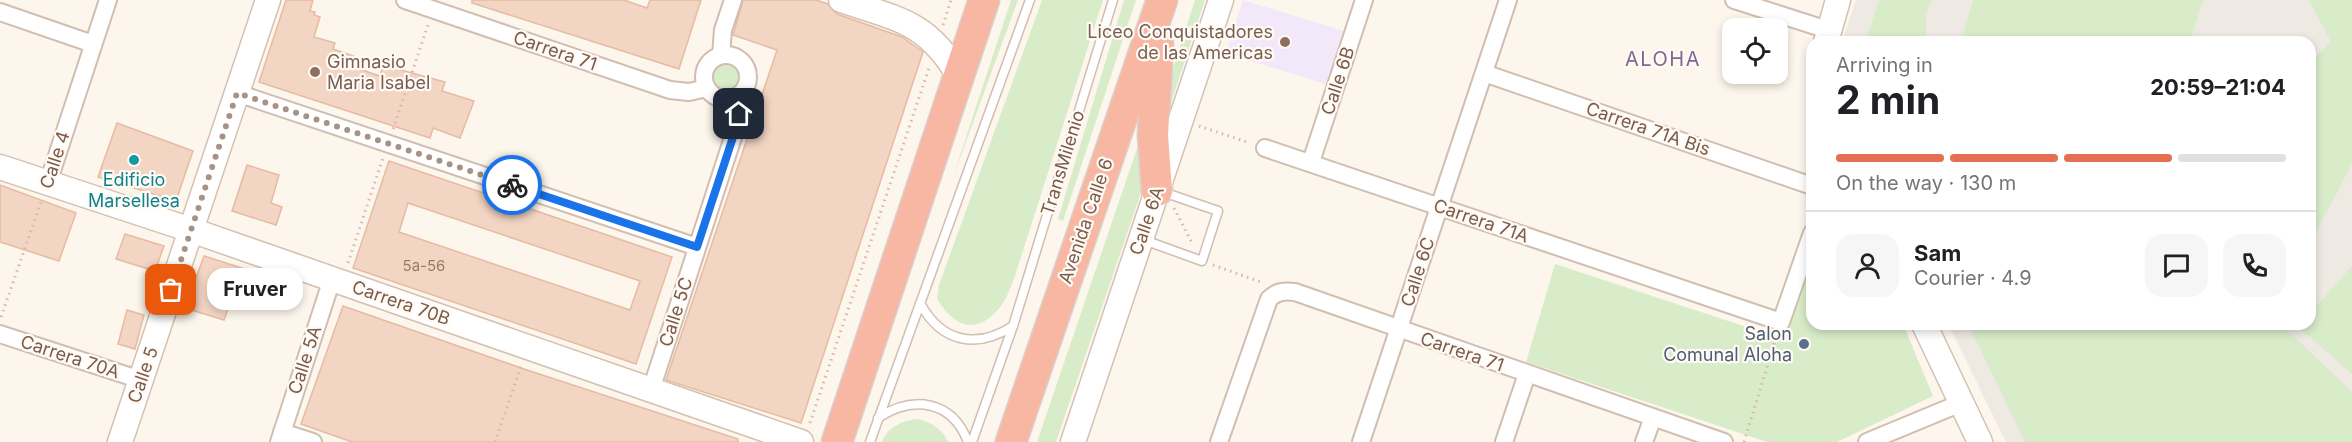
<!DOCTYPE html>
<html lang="en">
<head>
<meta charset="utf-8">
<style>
	:root { --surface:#fff; --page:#f6f6f6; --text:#202124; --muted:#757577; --line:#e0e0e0; --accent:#e76f51 }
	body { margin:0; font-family:Inter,sans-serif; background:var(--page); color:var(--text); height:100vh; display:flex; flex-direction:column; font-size:22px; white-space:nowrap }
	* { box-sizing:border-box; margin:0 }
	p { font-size:20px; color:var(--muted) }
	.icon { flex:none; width:33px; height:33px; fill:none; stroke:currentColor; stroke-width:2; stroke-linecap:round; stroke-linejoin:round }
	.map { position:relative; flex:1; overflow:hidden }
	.sheet { position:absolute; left:1806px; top:36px; width:510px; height:294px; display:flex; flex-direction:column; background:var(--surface); border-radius:18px; box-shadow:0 3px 9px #0003 }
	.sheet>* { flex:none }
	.controls { position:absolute; left:1722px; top:18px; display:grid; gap:12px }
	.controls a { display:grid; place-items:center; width:66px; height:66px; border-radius:12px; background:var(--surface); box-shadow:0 3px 9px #0003; font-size:30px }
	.pin { position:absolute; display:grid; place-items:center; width:51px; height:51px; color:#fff; margin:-26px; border-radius:12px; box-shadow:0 3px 9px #0006 }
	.courier { position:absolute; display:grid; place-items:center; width:60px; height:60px; margin:-30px; border:4px solid #1a73e8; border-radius:50%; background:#fff; color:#222; box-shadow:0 2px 8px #0007 }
	.bubble { position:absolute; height:42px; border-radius:18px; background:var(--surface); box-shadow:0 3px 9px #0003; font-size:20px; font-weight:700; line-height:42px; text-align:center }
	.summary em { font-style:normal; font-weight:700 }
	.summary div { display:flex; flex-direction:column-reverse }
	.summary { display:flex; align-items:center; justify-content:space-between; height:102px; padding:0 30px }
	h1 { font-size:39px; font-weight:700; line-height:45px }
	.bar { display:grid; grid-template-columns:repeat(4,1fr); gap:9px 6px; align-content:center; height:72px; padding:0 30px }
	.bar i { height:8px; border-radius:4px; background:var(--line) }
	.bar .on { background:var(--accent) }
	.bar p { grid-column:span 4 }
	.line { display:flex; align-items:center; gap:15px; padding:0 30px; border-top:2px solid var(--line) }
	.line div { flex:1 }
	.round { display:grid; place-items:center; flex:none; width:63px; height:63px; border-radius:18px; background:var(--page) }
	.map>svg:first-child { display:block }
</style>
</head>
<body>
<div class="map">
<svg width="2352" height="442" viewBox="0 0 2352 442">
	<rect width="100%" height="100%" fill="#fdf6ec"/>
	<path fill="#efe9e4" d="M1856,0H2352V442H2006L1948,324H2310V42H1842Z"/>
	<path fill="#f3e8fa" d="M1243,0L1344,31L1328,85L1226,53Z"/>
	<path fill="#d8ecc9" d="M1011,0H1018L952,180Z
		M1042,0H1103L1015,276C1011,286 1007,298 1001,306C977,336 955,328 937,299L939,285Z
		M1124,0H1136L1063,221L1058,219Z
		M1195,0H1205L1162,130V102Z
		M1879,0H1931L1926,15V42H1865Z
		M1973,0H2203L2190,42H1970L1962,38Z
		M2309,0H2352V164L2310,244V62L2331,42Z
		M709 76a16 16 0 1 1 32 0a16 16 0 1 1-32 0Z
		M1143,131L1146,178L1056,442H1037Z
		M1812,259V324H1903L1933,396L1837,442H1767L1526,362L1555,264L1783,339Z
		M2352,266V374L2298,327L2301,324H2310V313Z
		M1968,324H2281L2352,392V442H2025Z
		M919,419C933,424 942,428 948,442H882C888,426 904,420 919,419Z"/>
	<path fill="#f3d5c3" stroke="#e6bba3" stroke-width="1.5" fill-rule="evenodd" d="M286,0H313L310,11L315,12L314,15L320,17L314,37L335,43L333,49L356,57L353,67L380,76L385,60L402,66L401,70L445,82L442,91L474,101L460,138L433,128L430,138L259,82Z
		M472,0H624L647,8L650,0H701L679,69L472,3Z
		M743,0H816L828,4L837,14L902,37L923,52L801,423L666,380L777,50L733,35Z
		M117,123L193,151L176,201L98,177Z
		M389,161L672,257L636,364L353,268ZM408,203L640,281L630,310L399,232Z
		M247,165L279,175L271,203L282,207L276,225L232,211Z
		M0,185L76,213L59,261L0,242Z
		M125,234L164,246L155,271L116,259Z
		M204,256L242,268L240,276L258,281L254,298L234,292L224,320L185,308Z
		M343,306L527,370L738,439V442H352L301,424Z
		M127,310L144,315L135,349L118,344Z"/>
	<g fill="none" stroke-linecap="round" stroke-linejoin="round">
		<g stroke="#d1beb0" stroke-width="11">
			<path id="lane" d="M1144,240L1202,261L1218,211L1163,192
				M920,303C941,342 976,350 1013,326
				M878,418C913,395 952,400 968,442
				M870,442L1030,0
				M972,442L1013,326L1113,0"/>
		</g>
		<g stroke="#d1beb0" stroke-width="20">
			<path id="street" d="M405,0L670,90L689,92L707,88
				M1734,0L1828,30
				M0,12L93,44
				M721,55L723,30L733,0
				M704 77a22 22 0 1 1 44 0a22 22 0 1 1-44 0Z
				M1484,73L1812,186
				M237,93L697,247
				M1265,148L1781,322L1812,233
				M1311,162L1364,0
				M48,183L108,0
				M0,334L141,380
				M651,390L737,125L739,114L737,96
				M282,432L313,442
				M279,442L332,279
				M1219,442L1269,299C1277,291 1284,291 1295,292L1724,442
				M1361,442L1508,0
				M1504,442L1527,374
				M1644,442L1653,417
				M1867,442L1961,403"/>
		</g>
		<g stroke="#d6c0b0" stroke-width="27">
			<path id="secondary" d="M841,0C897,19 927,21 959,76
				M1826,42L1838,0
				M0,167L191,230L801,442
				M1924,324L1980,442
				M120,442L268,0
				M1073,442L1221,0"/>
		</g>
		<g stroke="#dad1cd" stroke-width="33">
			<path id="highway" d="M1157,191L1153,135L1158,44
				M837,442L984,0
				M1011,442L1162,0"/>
		</g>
		<path stroke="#d9b8a5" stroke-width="3" stroke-dasharray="1.5 4.5" stroke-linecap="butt" d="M943,25L951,0
			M1199,126L1250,143
			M393,129L428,25
			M1174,208L1193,245
			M348,263L383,158
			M1213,265L1264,283
			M1,317L41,202
			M810,423L929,68
			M495,442L521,366
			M1744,442L1776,338"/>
		<use href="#lane" stroke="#fff" stroke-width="8"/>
		<use href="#street" stroke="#fff" stroke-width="16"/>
		<use href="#secondary" stroke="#fff" stroke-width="24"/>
		<use href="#highway" stroke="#f7b7a3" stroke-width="30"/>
	</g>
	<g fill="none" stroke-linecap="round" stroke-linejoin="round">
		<path stroke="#a89285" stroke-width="6" stroke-dasharray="0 10.8" d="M171,290L237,93L512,185"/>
		<path stroke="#1a73e8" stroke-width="8" d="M512,185L697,247L737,125L739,114"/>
	</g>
	<g fill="#8d6e63" stroke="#fffaf3" stroke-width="2">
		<circle cx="1285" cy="42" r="6"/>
		<circle cx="315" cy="72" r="6"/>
	</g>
	<circle fill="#0f9aa8" stroke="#fffaf3" stroke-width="2" cx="134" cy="160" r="6"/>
	<circle fill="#5c6f8a" stroke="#fffaf3" stroke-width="2" cx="1804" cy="344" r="6"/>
	<g text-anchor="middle" stroke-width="4.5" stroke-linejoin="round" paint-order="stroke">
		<g font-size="15" fill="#987a6a">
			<text x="424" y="271">5a-56</text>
		</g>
		<g font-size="18" fill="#785e54" stroke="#fffaf3" text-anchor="end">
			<text x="1273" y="38">Liceo Conquistadores<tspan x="1273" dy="21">de las Americas</tspan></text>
			<text x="327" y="68" text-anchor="start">Gimnasio<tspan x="327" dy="21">Maria Isabel</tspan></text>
		</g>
		<g font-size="18" fill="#7a5c4d" stroke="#fffaf3">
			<text transform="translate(555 51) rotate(19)" y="6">Carrera 71</text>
			<text transform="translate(1338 81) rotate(-72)" y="6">Calle 6B</text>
			<text transform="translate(1648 129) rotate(19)" y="6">Carrera 71A Bis</text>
			<text transform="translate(55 160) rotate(-72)" y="6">Calle 4</text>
			<text transform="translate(1063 163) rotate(-73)" y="6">TransMilenio</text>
			<text transform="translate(1086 221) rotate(-71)" y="6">Avenida Calle 6</text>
			<text transform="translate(1147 221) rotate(-71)" y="6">Calle 6A</text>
			<text transform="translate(1481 221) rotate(19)" y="6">Carrera 71A</text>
			<text transform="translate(1418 272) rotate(-72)" y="6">Calle 6C</text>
			<text transform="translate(401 303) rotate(19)" y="6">Carrera 70B</text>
			<text transform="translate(676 312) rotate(-72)" y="6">Calle 5C</text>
			<text transform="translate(1462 352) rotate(19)" y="6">Carrera 71</text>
			<text transform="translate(70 357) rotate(18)" y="6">Carrera 70A</text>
			<text transform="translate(305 360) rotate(-72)" y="6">Calle 5A</text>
			<text transform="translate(143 375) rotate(-71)" y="6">Calle 5</text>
		</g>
		<g font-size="18" fill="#0d838f" stroke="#fffaf3">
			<text x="134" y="186">Edificio<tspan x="134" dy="21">Marsellesa</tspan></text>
		</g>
		<g font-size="18" fill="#4e5e75" stroke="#fffaf3" text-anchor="end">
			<text x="1792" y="340">Salon<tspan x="1792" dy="21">Comunal Aloha</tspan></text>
		</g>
		<g font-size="20" letter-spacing="1.5" fill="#846695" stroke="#fffaf3">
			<text x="1663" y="66">ALOHA</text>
		</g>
	</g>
</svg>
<div class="controls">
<a><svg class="icon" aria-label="locate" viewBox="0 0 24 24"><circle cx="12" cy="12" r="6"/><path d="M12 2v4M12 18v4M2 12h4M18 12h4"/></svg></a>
</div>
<div class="pin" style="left:171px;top:290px;background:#ea580c"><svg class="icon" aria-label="bag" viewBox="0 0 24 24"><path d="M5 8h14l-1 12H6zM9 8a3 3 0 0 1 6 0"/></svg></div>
<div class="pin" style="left:739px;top:114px;background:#1f2937"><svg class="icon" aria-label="home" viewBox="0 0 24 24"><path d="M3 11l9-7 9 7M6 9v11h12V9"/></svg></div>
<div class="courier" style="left:512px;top:185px"><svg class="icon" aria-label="bike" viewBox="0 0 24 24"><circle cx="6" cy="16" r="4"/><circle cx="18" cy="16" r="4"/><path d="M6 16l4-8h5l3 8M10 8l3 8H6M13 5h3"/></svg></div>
<div class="bubble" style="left:207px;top:268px;width:96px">Fruver</div>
<section class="sheet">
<div class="summary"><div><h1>2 min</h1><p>Arriving in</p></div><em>20:59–21:04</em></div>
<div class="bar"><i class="on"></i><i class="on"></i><i class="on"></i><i></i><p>On the way · 130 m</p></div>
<div class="line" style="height:108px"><a class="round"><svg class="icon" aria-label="person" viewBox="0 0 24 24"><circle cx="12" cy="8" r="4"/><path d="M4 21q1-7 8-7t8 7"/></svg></a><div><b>Sam</b><p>Courier · 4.9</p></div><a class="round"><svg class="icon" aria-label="chat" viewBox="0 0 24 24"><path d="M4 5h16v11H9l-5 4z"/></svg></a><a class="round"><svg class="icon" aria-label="phone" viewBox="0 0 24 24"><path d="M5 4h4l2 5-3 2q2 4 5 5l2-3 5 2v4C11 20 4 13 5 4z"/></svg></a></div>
</section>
</div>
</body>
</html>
